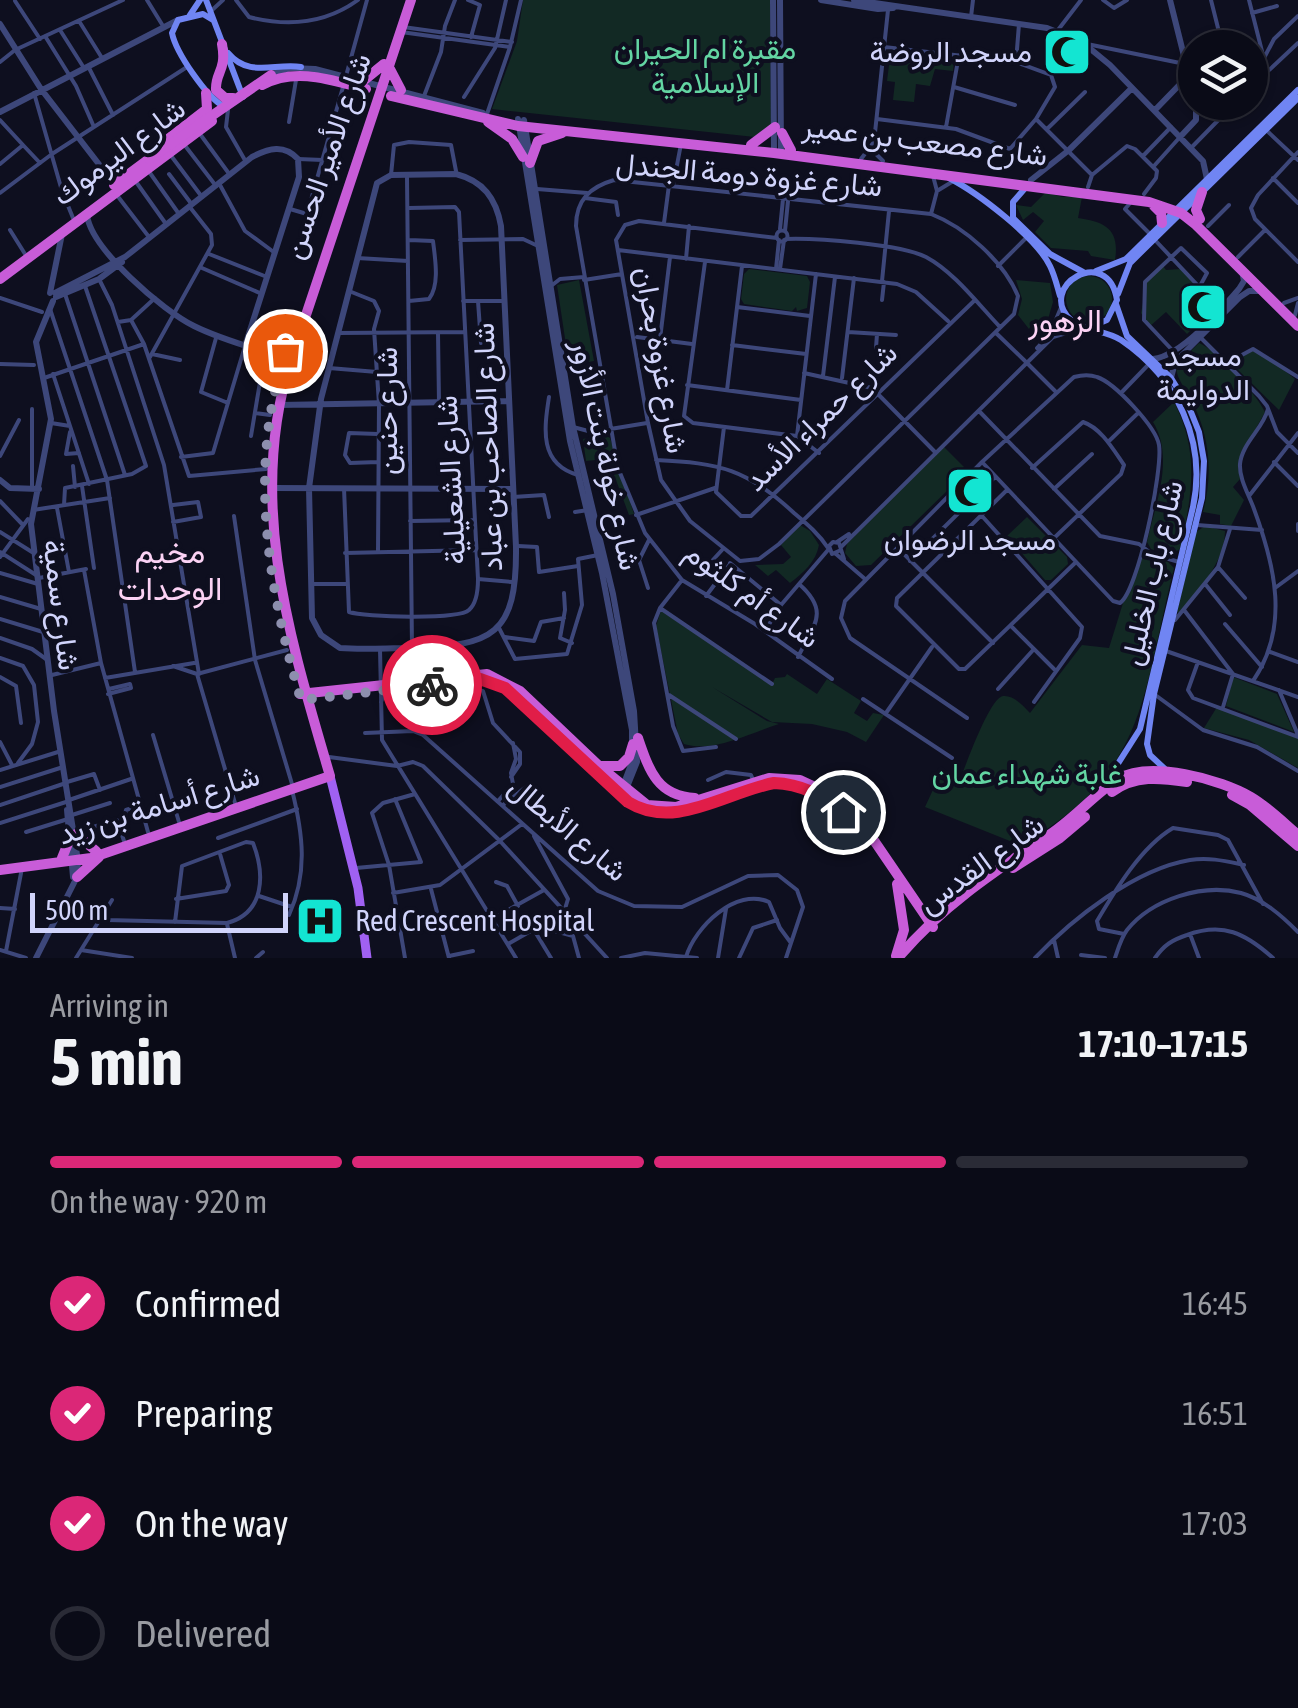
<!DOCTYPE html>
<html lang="en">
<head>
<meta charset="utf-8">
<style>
	:root { --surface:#0a0b17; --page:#131420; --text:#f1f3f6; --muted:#999ba1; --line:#2a2b36; --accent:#db2777 }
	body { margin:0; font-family:"Asap Condensed",Vazirmatn,sans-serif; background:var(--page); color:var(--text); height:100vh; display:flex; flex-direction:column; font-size:38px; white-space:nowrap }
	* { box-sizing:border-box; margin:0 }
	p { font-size:32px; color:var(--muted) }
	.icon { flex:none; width:55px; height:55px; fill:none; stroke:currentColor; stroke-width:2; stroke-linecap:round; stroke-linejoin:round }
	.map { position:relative; height:958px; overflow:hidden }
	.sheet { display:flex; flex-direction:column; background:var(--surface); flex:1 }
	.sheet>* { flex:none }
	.controls { position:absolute; left:1178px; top:30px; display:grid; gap:20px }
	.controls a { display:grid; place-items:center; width:90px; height:90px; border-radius:50%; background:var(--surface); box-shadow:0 2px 8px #0004,0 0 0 2px var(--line); font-size:50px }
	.scale { position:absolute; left:30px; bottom:25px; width:258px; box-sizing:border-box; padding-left:10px; border:5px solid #d1d4fb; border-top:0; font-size:28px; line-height:35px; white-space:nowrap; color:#d1d4fb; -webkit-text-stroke:8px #0e0f1f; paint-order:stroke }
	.pin { position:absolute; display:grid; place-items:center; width:85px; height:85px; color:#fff; margin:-42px; border:5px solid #fff; border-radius:50%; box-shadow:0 2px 10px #0007 }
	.courier { position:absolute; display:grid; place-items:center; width:100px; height:100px; margin:-50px; border:8px solid #e11d48; border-radius:50%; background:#fff; color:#222; box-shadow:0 2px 12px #0007 }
	.overview em { font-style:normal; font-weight:700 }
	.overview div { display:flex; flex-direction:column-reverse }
	.overview { display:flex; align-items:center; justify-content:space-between; height:170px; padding:0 50px }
	h1 { font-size:65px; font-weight:700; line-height:75px }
	.bar { display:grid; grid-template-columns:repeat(4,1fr); gap:15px 10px; align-content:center; height:120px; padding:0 50px }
	.bar i { height:12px; border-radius:8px; background:var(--line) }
	.bar .on { background:var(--accent) }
	.bar p { grid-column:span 4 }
	ol { padding:0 50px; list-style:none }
	li { display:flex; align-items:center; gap:30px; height:110px }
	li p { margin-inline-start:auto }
	li .icon { padding:10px; border-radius:50%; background:var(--accent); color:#fff; stroke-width:4 }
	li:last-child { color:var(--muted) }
	li i { width:55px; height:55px; border:5px solid var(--line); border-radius:50% }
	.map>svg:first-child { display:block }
</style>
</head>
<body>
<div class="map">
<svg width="1298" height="958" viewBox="0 0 1298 958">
	<rect width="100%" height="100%" fill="#0e0f1f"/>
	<path fill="#122924" d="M523,0H770L771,126L755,137L492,109L517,41Z
		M894,52L948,57L954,62L953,71L935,69L930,86L916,84L914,102L893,100L895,82L887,81L890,57Z
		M1046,192L1062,197H1082L1078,218C1105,222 1120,229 1115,260L1091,256L1088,251L1051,248L1035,232L1044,221L1033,212L1023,220L1016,205L1031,207Z
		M1163,266L1166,270L1181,269L1215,306L1187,334L1166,312L1149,327L1141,313L1147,281Z
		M749,269L807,276L810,282L807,308L797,311L796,307L792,311L744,304L741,299L744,274Z
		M1066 299a23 23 0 1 1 46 0a23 23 0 1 1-46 0Z
		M579,280L594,361L569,365L557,285Z
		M1016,280L1050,283L1053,302L1046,326L1035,319L1029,329L1018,315L1022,299Z
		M1199,343C1217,350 1256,393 1265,412L1239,459L1240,479L1233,487L1244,500L1231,526L1220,524V515L1203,512C1213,474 1210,437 1192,401C1186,388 1176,380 1176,365Z
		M1253,350L1265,355L1295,379L1279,410L1231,363Z
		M1174,402C1200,452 1192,496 1180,549L1170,555L1151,549L1147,542C1155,505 1175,458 1153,422Z
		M603,434L610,438L634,514L629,515L616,480L604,481L602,470L609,468L606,459L586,461L583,439Z
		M943,446L964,467L947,485L950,488L871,565L856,566L845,553L847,544Z
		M1027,517L1067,557L1068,564L1051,580H1045L1007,536Z
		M800,525L810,531L819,545C816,562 803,573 790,583L776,570L768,576L755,565L783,564L791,557L781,545Z
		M1205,526L1225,531C1225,562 1198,590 1181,614L1177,612L1196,532Z
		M1144,554L1168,562L1174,568C1142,695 1147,776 1020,845L925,807L938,779L958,785C964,770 989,698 1003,696C1014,695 1023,706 1030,713L1082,645L1109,648L1123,603Z
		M661,611L772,684L775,678L785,677L787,674L817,694L827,679L861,701L854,713L867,721L873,713L884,715L866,742L847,732L812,724L772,722L712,687L767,721L779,724C750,733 714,753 684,744L678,734L656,626Z
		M1233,677L1277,694L1294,732L1226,706Z
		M1217,707L1298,738V768L1249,740L1204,728Z"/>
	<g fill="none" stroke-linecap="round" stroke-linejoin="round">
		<path stroke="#3d477a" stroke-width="4" d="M147,0L163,26
			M236,0L249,17C288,27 325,24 358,0
			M468,0L480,5L471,37
			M1103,0L1114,8L1127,0
			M1211,0L1223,48
			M1249,0L1267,71
			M15,1L40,39
			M210,12L223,0
			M1252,13L1277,6
			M971,17L973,0
			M79,21L102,58
			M403,27L512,42
			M60,30L84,68
			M1058,30L1081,0
			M401,32L510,47
			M45,36L76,86L94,127
			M1087,44L1185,64
			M1264,58L1274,39L1298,16
			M0,62L15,50L123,0
			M1016,62L1019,24
			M88,66L113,115
			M346,76L367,0
			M954,87L1015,105
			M1250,88L1298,43
			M34,93L62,191L73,218
			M424,96L441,52L445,26L455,0
			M464,97L495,48L506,0
			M228,110L226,127L246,162
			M1198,111L1218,103L1234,105
			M487,114L510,47L521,0
			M877,119L956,129L1010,149L1036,119L1055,87L1051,75L1016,62L884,47
			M1036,119L1092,175
			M0,120L23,145
			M289,122L296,80
			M946,127L959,55
			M1047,129L1085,92
			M1265,129L1298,160
			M200,134L230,175
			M183,143L216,186
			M1191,148L1236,102
			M1298,152L1258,195L1251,208L1255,219L1298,262
			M1143,156L1171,127
			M172,157L202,197
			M298,159L323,160
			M861,159L874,142
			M883,161L876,154L874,142L888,10
			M0,164L23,145L40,163
			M1154,166L1180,137
			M150,173L179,214
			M169,174L190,202
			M391,175L394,145L409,142L451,145L456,171
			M407,177L412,648
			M1273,178L1298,203
			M134,179L166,224
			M220,185L245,231L275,253
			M673,186L681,144
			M1088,187L1092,175L1127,146L1135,149L1157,171L1156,178L1144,194
			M537,189L587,193
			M937,191L955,180
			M0,193L52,154L187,67
			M116,194L149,237
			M585,198L616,202L618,215
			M1131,202L1125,209L1151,235
			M290,209L307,214L343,87
			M931,214L937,191L933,176
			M664,223L669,185
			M1208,226L1229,205
			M780,229L783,199
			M10,230L25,254
			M776.5 236a5.5 5.5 0 1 1 11 0a5.5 5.5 0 1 1-11 0Z
			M785,231L788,201
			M777,238L639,221L625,225L616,240L648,423L661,480L690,521L740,561L759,559L779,544L1014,314L1018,296C1004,262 965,227 931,214L614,180C590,187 576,200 576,226L618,468L645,533L682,580L755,624L832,679
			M786,239C817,238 900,244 926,257C954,272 978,304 1000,327
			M1154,239L1219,308
			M409,240L433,241C435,258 440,285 429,299L409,301
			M460,240L523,239L538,246
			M618,250L897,284L916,292L948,321
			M209,254L267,277
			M1238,257L1265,230
			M357,258L408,261
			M686,259L689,226
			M705,262L684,416L693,423L797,436L819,453
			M998,266L1026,238
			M202,268L262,294
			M776,269L779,240
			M780,269L784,240
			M99,279L112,305L164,465L199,674
			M584,280L622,274
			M882,281L889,211
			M551,286L560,279L584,277
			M349,291L374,301L379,311L374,329L379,404L378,552
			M65,294L125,475
			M0,298L42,312
			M882,300L884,282
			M463,301H503
			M478,301L481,343
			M1284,303L1298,298
			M737,307L810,316
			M50,309L107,480L135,672
			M1295,315L1298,303
			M131,320L144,344L189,476L266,469
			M118,322L131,320L155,298
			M848,332L896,335
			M339,333L465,332
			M438,333L439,403
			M996,333L1025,361
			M1199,336L1259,396L1267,406L1277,432L1298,453
			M637,337L692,344
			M216,338L201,392L228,403
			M660,339L670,257
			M732,345L806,354
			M876,348L877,334
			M1037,348L1050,334L1062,305
			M1174,352L1144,320L1145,282L1181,248L1207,273L1200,286
			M152,354L180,360
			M150,357L212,245L211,234L189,206
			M1027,363L1055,391
			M1227,363L1253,349L1298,377
			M0,364L34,365
			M329,368L377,372
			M804,373L872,388L935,452
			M53,374L89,484
			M823,376L835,277
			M44,378L144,344
			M842,378L854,278
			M687,385L801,400
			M727,390L742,266
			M1121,393L1149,364
			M549,397C544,429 539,464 578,475
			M979,411L1100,536L1139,544L1152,554L1179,562
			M255,413L270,415
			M51,423L70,426
			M573,427L592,432L647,423
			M724,427L716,492L741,516H751L975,300
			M70,432L66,454L79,453
			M378,434L349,433L345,455L350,463L378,462
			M251,436L260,382
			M797,436L816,274
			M1108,442L1137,414
			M0,456L19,420
			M181,457L213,453L245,346
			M656,460C720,463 747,469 794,513C807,524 819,534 828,548
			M1274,462L1298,486
			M73,466L75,487
			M1032,468L1083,422C1101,428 1113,449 1124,465L1121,474L1053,539
			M82,486L94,568
			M344,488L349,612C364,617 458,620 469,610C477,603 478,589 478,579L459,212L455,207L409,208
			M32,489V409
			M1054,489L1092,454
			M1007,490L897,598L896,606L959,669H965L1075,563
			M1249,496L1298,433
			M513,497L544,495L549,517
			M0,501L23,525
			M64,505L65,488L132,474L146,466L85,286
			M173,505L198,502L201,517L173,522
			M57,508L69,572
			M33,510L110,498
			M575,512L588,510
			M636,515L715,488
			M234,516L255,660L292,784
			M982,516L1082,627L1080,638L1034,702
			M410,521L474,520
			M1298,524V531
			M1197,525L1262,530
			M0,532L32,552
			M837,542L849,534
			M518,546L537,547L539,572L578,566
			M841,547L1053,337L1083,328
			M898,548L993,643
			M841,550L832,554L829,546L833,542L839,543L844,559
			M0,552L36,575
			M345,553L476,550
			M836,554L865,579
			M0,557L28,519
			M910,561L995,477
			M711,562L722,550
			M730,563L781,605
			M1218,567L1245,598
			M84,570L101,663
			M0,573L38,584
			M39,578L86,569
			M478,579L512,582
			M682,580L660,608L654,623L673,726L683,751L716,747
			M311,584H346
			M1206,585L1230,615
			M648,588L639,560L649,540
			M1275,588L1298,571
			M564,593L565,610L560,638L572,643
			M706,596L730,564
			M0,597L41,609
			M660,608L772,684
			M1184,610L1233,674L1223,707
			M0,619L43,632
			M1175,620L1218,567L1230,529
			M1225,624L1262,667
			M498,626L515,659L567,654L582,605L578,559L598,555
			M1011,626L1054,669
			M765,631L781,605L828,550
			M505,637L534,641L541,622L564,618
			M0,638L32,649L46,659
			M451,648V668L454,674
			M380,649L382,740L516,958
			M1166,651L1298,697
			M1270,652L1298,662
			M798,657C813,626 831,612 799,584
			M0,658L23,666L34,685L38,722L32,744L18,763
			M1198,662L1188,690L1193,698L1298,737
			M173,666L197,674L287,650
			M197,674L235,803
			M52,675L101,663L148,832
			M0,677L16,686L21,723
			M105,678L194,663
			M1253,681C1290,627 1275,566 1254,509C1249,495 1239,479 1240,464C1242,443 1263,429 1268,409
			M428,686C443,698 465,684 483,691L493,723L520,752V764L511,777
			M998,689L1034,649
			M1279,690L1298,735
			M108,694L131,688L130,684L109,689
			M1154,694L1203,730L1257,747L1298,771
			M669,695L736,739
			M863,699L952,758
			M381,702L385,692
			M886,713L932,647
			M967,718L850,638L841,618L845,601L982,462L1074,377C1081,375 1089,374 1097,377C1115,383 1156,427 1159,445C1163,470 1138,591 1120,603L1113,601L982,462
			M365,733L413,731L423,735L598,891L634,906L682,907L748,876L778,875L797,890L803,907L786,958
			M153,735L179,822
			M0,742L12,765
			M329,757L397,766L413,762L423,766L500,841L607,958
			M0,770L58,752
			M708,780L726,772L751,775L753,780
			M67,782L94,774L100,790
			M0,787L60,768
			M69,800L131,779
			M498,801L513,784L511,773L516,759L513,743
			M0,805L63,784
			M503,805L527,786L542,801
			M72,815L110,803
			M125,815L126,810L141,805
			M0,823L66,802
			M26,832L68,819
			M76,832L117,820L124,841
			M218,838L297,809
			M356,868L421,862L395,799
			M496,882L507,886L518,906
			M431,889L449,958
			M393,893L440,885L522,824
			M259,896L292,907
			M176,899L226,891L229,885L220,854
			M65,902L107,920L227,923C265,913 265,874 253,843L246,842L182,866L175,922
			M0,908L15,909
			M289,915C308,873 303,834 292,790
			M492,919L544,890
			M227,924L235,958
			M534,930L551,958
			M555,931L573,936L579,958
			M1124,934L1099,929L1097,921C1116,889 1141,847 1173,828L1218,835L1228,840L1263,904
			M1190,934L1199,958
			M1054,940L1058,958
			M508,944L564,912L568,899L534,836
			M0,950L26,958
			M81,950L132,958
			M6,951L22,868
			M1081,955L1105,958
			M449,956L473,951
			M686,957C695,927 736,887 769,902L780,928L791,943
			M76,958L112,900
			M256,958L263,952
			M405,958L389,865L372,813L383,803L415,794
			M621,958L645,953L697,958
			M718,958L726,909
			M739,958L753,928L777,920
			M1035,958C1072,919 1135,869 1190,860C1209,857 1225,861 1244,865
			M1115,958C1118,949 1121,938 1127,930C1152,899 1203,883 1241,893C1263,899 1282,916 1298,932
			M1155,958C1164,945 1172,940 1187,935C1223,922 1245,933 1273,958"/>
		<path stroke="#3d477a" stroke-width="6" d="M773,0L774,153
			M780,0L781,153
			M821,0L878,9L893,8
			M854,0L1047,28L1082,42L1110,65L1203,161L1207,179
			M1170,0L1195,100
			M0,24L41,89L108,176L119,181
			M272,74L291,68L315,69L483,113
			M1155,110L1188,76
			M0,112L178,20
			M518,119L570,441L602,573L632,730V762L620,794
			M524,120L573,427L613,594L634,711L637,762L623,797
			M1180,137L1196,120V102
			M456,174C483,181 496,198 501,226L516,547C517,635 493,646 410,648C387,648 364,650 340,648L321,635L312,618L309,488L321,399L377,183L391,175Z
			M1031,180L1069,150L1132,88
			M87,215C91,249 163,311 194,326C224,341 258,349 291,360
			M50,293L62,234
			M55,293L125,257L252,157C269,148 284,144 298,159L299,177L245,346
			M56,297L99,279L122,262
			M1153,359C1181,356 1220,311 1239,289L1244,281L1242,271
			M1171,378L1175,362L1240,297L1249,291H1263
			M279,405L508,401
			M0,480L10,488L39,489
			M273,488L512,489
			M67,810L73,877
			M36,958L77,877L78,861L54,711L31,524L51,419L36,342L53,301"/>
		<path stroke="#7085f3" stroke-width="6" d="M206,0L243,97
			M190,15L200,0
			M213,20L203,14L178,20L172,33C176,53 206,96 223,106
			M228,53C249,78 274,63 301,67
			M949,178C978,193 1036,237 1050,266C1055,276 1057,286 1060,296
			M1027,186L1013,202V218L1050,254L1083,272
			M1096,271L1126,259L1298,90
			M1118,294L1130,263L1298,98
			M1116,304L1127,336L1171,378L1189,407L1199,432L1204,461L1202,498L1154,694L1147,744L1150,755L1165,769
			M1090,327L1107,320L1117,300C1108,243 1035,287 1071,320C1083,331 1106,330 1121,340C1177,378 1207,441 1193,507L1140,729L1105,784"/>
		<path stroke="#a061f2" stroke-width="9" d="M330,776L358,888L367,958"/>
		<path stroke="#c85cd8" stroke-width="10" d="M222,44C227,71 215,72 216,90L225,98H233
			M390,69L401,90
			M363,81L384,64
			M262,85C296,67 331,80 366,89
			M391,96L518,126L774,153L1149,202L1181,213L1195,224L1298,326
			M488,122L512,139L523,157
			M782,133L791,150
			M751,145L775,127
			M150,153L207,109L206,93
			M530,163L538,141L562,133
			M114,185L149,159
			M1154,206L1161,213L1162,223
			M1200,219L1196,210L1202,192
			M0,279L212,121
			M281,369L272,354L288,349
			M300,694L487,674L520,691L599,766L647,805L676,807L769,778L800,780L828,793L858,817L933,927
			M638,738C649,770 657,796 695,798
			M599,766H620L629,757L633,744
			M1112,792C1135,775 1160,778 1187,782
			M1232,795L1250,805L1298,846
			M76,834L96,851
			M62,858L71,836
			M1013,868L1060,838L1085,817
			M0,870L91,858L330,776C290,639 246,501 291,360L411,0
			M77,877L99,857
			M896,956L904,930L897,884
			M898,958C940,908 992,873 1046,837C1072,821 1092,796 1118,779C1149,760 1221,779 1251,797C1268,807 1283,822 1298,835"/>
		<path stroke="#c85cd8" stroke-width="10" d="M149,159L271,75"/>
	</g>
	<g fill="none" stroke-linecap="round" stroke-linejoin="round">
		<path stroke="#8d8fae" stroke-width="10" stroke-dasharray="0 18" d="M285,351L272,354L281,369C249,475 270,595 301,700L432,685"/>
		<path stroke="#e11d48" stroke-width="12" d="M432,685L480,679L505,688L628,802C675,831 726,792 774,783C801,784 822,795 843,812"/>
	</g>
	<defs>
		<g id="mosque-square" transform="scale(2.5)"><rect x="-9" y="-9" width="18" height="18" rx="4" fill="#13e5d2" stroke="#0e0f1f"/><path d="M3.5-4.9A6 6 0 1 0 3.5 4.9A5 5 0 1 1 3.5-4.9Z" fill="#111"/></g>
		<g id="hospital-square" transform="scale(2.5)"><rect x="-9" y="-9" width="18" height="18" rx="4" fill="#13e5d2" stroke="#0e0f1f"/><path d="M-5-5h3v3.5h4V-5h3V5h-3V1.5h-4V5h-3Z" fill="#111"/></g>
	</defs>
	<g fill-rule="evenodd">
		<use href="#mosque-square" x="1067" y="52"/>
		<use href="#mosque-square" x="1203" y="307"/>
		<use href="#mosque-square" x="970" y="491"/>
		<use href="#hospital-square" x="320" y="921"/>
	</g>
	<g text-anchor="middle" stroke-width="8" stroke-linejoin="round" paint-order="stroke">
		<g font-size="30" fill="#63d5a3" stroke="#0e0f1f">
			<text x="705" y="59">مقبرة ام الحيران<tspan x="705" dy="34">الإسلامية</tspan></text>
			<text x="1027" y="784">غابة شهداء عمان</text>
		</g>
		<g font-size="30" fill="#d1d4fb" stroke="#0e0f1f">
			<text x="1032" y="62" text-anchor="end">مسجد الروضة</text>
			<text x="1203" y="366">مسجد<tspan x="1203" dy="34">الدوايمة</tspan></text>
			<text x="970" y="550">مسجد الرضوان</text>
			<text x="355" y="931" text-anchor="start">Red Crescent Hospital</text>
		</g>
		<g font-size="30" fill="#d1d4fb" stroke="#0e0f1f">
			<text transform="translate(925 141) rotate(7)" y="10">شارع مصعب بن عمير</text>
			<text transform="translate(119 152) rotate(-37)" y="10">شارع اليرموك</text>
			<text transform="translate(327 156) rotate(-71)" y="10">شارع الأمير الحسن</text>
			<text transform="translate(749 175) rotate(5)" y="10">شارع غزوة دومة الجندل</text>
			<text transform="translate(661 360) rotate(80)" y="10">شارع غزوة بحران</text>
			<text transform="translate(387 411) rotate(-90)" y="10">شارع حنين</text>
			<text transform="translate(821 417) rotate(-44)" y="10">شارع حمراء الأسد</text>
			<text transform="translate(488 447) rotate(-92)" y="10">شارع الصاحب بن عباد</text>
			<text transform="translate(606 455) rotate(78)" y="10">شارع خولة بنت الأزور</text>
			<text transform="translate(451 480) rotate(-93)" y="10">شارع الشعيلية</text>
			<text transform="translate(1152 573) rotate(-77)" y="10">شارع باب الخليل</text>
			<text transform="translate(752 595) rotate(36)" y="10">شارع أم كلثوم</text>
			<text transform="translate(61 605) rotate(83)" y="10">شارع سمية</text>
			<text transform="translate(159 805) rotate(-17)" y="10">شارع أسامة بن زيد</text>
			<text transform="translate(568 829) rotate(40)" y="10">شارع الأبطال</text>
			<text transform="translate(981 864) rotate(-36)" y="10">شارع القدس</text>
		</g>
		<g font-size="32" fill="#fbd2f4" stroke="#0e0f1f">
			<text x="1065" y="332">الزهور</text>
			<text x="170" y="563">مخيم<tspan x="170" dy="37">الوحدات</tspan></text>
		</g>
	</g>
</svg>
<div class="controls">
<a><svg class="icon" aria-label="layers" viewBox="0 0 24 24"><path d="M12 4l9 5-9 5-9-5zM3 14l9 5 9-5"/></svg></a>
</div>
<div class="scale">500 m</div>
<div class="pin" style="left:285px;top:351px;background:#ea580c"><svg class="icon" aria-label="bag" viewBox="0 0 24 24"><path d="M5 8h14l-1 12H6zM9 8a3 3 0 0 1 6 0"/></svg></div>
<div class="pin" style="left:843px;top:812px;background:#1f2937"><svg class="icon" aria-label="home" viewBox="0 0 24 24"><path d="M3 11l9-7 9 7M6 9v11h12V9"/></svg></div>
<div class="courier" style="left:432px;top:685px"><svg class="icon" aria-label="bike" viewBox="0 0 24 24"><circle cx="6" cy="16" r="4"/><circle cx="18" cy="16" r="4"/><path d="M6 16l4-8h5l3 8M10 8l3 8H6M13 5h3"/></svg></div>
</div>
<section class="sheet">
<div class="overview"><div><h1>5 min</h1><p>Arriving in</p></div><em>17:10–17:15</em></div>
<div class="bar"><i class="on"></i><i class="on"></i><i class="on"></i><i></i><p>On the way · 920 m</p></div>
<ol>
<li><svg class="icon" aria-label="check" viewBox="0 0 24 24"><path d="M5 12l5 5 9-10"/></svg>Confirmed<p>16:45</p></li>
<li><svg class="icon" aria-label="check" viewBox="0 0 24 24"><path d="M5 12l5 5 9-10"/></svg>Preparing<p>16:51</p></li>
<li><svg class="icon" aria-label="check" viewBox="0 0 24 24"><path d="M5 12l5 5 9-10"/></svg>On the way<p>17:03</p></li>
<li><i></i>Delivered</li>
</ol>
</section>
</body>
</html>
